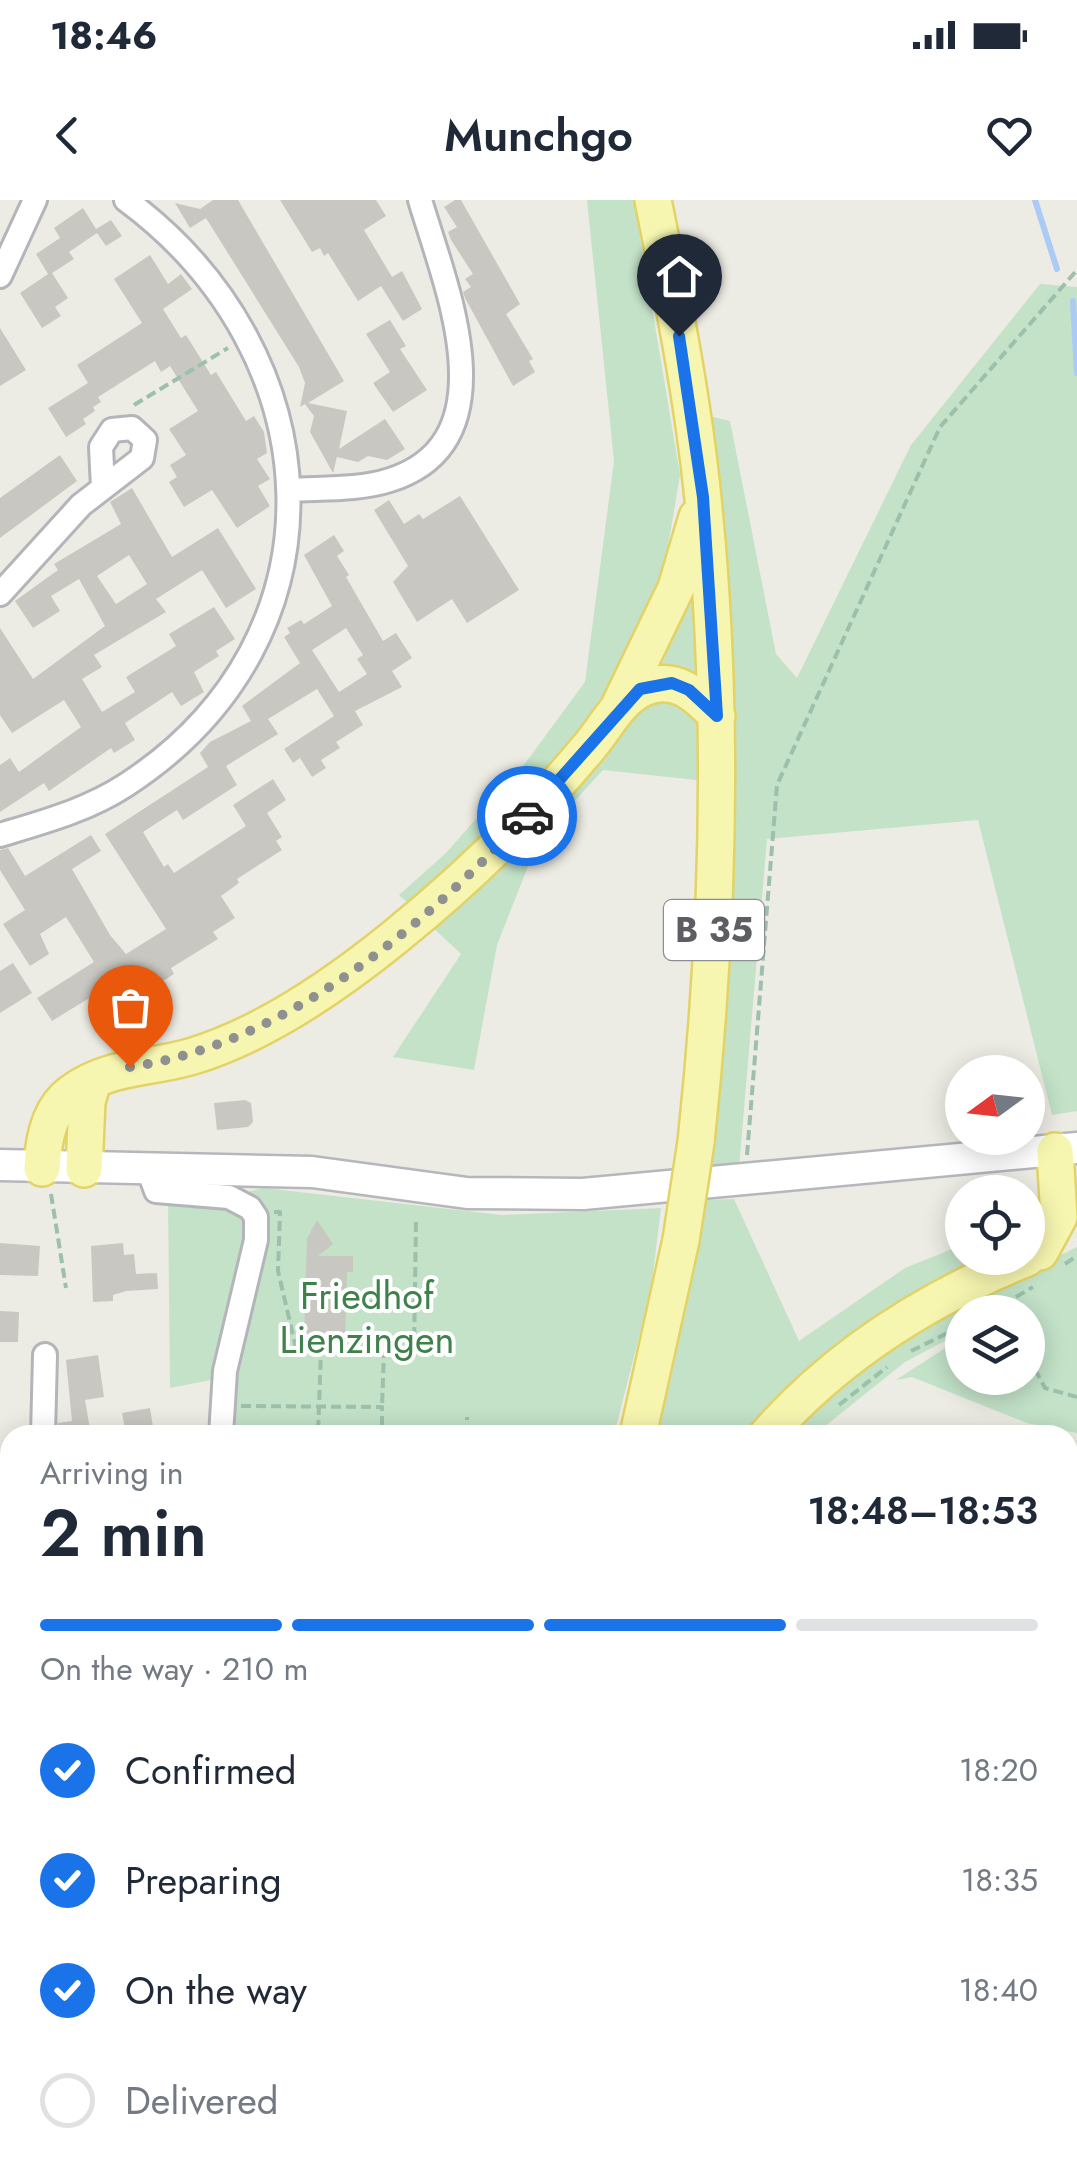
<!DOCTYPE html>
<html lang="en">
<head>
<meta charset="utf-8">
<style>
	:root { --surface:#fff; --page:#f6f6f7; --text:#1f2937; --muted:#747a83; --line:#e0e1e3; --accent:#1a73e8 }
	body { margin:0; font-family:Jost,sans-serif; background:var(--page); color:var(--text); height:100vh; display:flex; flex-direction:column; font-size:38px; white-space:nowrap }
	* { box-sizing:border-box; margin:0 }
	p { font-size:32px; color:var(--muted) }
	.icon { flex:none; width:55px; height:55px; fill:none; stroke:currentColor; stroke-width:2; stroke-linecap:round; stroke-linejoin:round }
	.map { position:relative; flex:1; overflow:hidden }
	.sheet { position:absolute; left:0px; top:1225px; width:1078px; height:752px; display:flex; flex-direction:column; background:var(--surface); border-radius:30px 30px 0 0; box-shadow:0 5px 25px #0003 }
	.sheet>* { flex:none }
	.needle { width:65px; rotate:255deg }
	.controls { position:absolute; left:945px; top:855px; display:grid; gap:20px }
	.controls a { display:grid; place-items:center; width:100px; height:100px; border-radius:50%; background:var(--surface); box-shadow:0 5px 25px #0003; font-size:50px }
	.pin { position:absolute; display:grid; place-items:center; width:85px; height:85px; color:#fff; margin:-102px -42px; border-radius:50% 50% 50% 0; rotate:-45deg; box-shadow:0 0 10px #0007 }
	.pin .icon { rotate:45deg }
	.courier { position:absolute; display:grid; place-items:center; width:100px; height:100px; margin:-50px; border:8px solid #1a73e8; border-radius:50%; background:#fff; color:#222; box-shadow:0 2px 12px #0007 }
	.summary em { font-style:normal; font-weight:600 }
	.summary div { display:flex; flex-direction:column-reverse }
	.summary { display:flex; align-items:center; justify-content:space-between; height:170px; padding:0 40px }
	h1 { font-size:65px; font-weight:600; line-height:75px }
	.bar { display:grid; grid-template-columns:repeat(4,1fr); gap:15px 10px; align-content:center; height:120px; padding:0 40px }
	.bar i { height:12px; border-radius:8px; background:var(--line) }
	.bar .on { background:var(--accent) }
	.bar p { grid-column:span 4 }
	ol { padding:0 40px; list-style:none }
	li { display:flex; align-items:center; gap:30px; height:110px }
	li p { margin-inline-start:auto }
	li .icon { padding:10px; border-radius:50%; background:var(--accent); color:#fff; stroke-width:4 }
	li:last-child { color:var(--muted) }
	li i { width:55px; height:55px; border:5px solid var(--line); border-radius:50% }
	.status { display:flex; justify-content:space-between; align-items:center; height:70px; padding:0 50px; background:var(--surface); direction:ltr }
	.status svg { height:28px; fill:currentColor }
	header { display:flex; justify-content:space-between; align-items:center; height:130px; padding:0 40px; background:var(--surface); font-size:45px; font-weight:600 }
	.map>svg:first-child { display:block }
</style>
</head>
<body>
<div class="status"><b>18:46</b><svg viewBox="0 0 49 12"><path d="M0 12V9h3v3zM5 12V6h3v6zM10 12V3h3v9zM15 12V0h3v12zM26 1h20v11H26zM47 4h2v5h-2z"/></svg></div>
<header><svg class="icon" aria-label="back" viewBox="0 0 24 24"><path d="M15 5l-7 7 7 7"/></svg>Munchgo<svg class="icon" aria-label="heart" viewBox="0 0 24 24"><path d="M12 20l-8-8c-3-5 5-10 8-4 3-6 11-1 8 4z"/></svg></header>
<div class="map">
<svg width="1077" height="1977" viewBox="0 0 1077 1977">
	<rect width="100%" height="100%" fill="#edece4"/>
	<path fill="#c3e2c8" d="M587,0H634L680,275L662,382L630,455L569,545L413,708L399,695L446,653L526,562L585,482L614,261Z
		M1040,84L1077,87V911L1052,915L978,620L767,639L739,968H704L701,214L730,221L776,454L797,478L911,245Z
		M694,390L698,477L662,464Z
		M670,496L700,524L705,581L603,570L538,641L497,745L474,870L393,857L461,754L430,725L633,512Z
		M264,988L502,1015L661,1008L651,1090L614,1235H229L231,1176L170,1188L168,998L214,999Z
		M734,999L799,1141L905,1068L962,1045V1058H980C899,1105 811,1163 750,1235H649L701,1000Z
		M1077,1047V1233L1027,1223L912,1177L896,1180L962,1137V1178H1028V1112H962V1132L905,1162L814,1235H784L915,1125Z
		M743,1968H1027L1034,1977H719Z"/>
	<g fill="none" stroke-linecap="round" stroke-linejoin="round">
		<path stroke="#abcaf6" stroke-width="6" d="M1035,0L1057,69
			M1073,101L1077,173"/>
	</g>
	<path fill="#c9c7c1" fill-rule="evenodd" d="M213,0H238L344,181L308,203L347,211L339,249L385,219L405,249L387,260L368,256L358,262L337,257L333,273L310,232L314,216L305,204L300,207L305,183L299,167L206,18L190,28L175,3L200,9Z
		M280,0H376L386,16L364,30L392,77L402,71L422,109L403,121L381,86L358,101L328,53L324,56L320,48L312,52Z
		M455,0H461L520,104L506,114L533,159L529,161L535,172L513,186L465,98L463,92L471,87L465,79L473,74L451,40L448,32L457,27L444,7Z
		M83,8L96,29L111,20L122,36L106,46L97,33L69,52L74,59L52,73L68,98L55,107L61,116L42,128L20,93L48,74L36,54L60,38L54,28Z
		M150,55L168,84L181,74L192,89L163,109L181,138L186,135L211,175L216,172L246,221L254,216L264,232L267,253L257,259L270,279L258,286L270,306L237,328L212,290L184,307L169,282L177,277L170,265L186,255L169,229L198,211L170,166L161,172L155,161L98,197L101,202L93,207L95,211L83,219L86,224L66,237L48,208L88,183L77,165L142,123L114,79Z
		M390,120L406,146L400,149L427,190L393,212L373,183L390,172L366,134Z
		M0,128L26,170L0,186Z
		M60,255L77,281L0,338V298Z
		M132,288L172,357L218,328L256,389L226,408L202,370L156,399L166,412L94,455L102,467L82,479L102,512L135,492L126,477L176,446L169,434L214,407L235,439L216,451L219,456L194,472L204,492L181,506L172,492L125,523L135,540L114,553L111,548L49,591L44,583L0,612V565L10,558L19,572L81,527L64,500L12,533L0,515V428L33,479L105,426L79,379L51,396L60,411L33,428L15,401L58,370L54,364L121,324L110,302ZM129,355L147,384L116,404L97,376Z
		M460,296L519,390L467,423L452,399L417,422L393,382L408,366L374,310L389,300L404,324L419,314L423,319Z
		M334,335L344,351L337,356L349,375L346,377L383,441L396,433L412,458L392,471L402,487L355,511L363,525L336,542L340,548L321,560L326,568L312,577L300,558L293,563L284,549L334,516L317,489L268,519L278,534L226,566L237,585L183,620L177,610L143,632L164,667L168,664L174,673L246,626L233,605L273,579L286,600L267,613L282,637L276,641L282,650L237,679L239,683L221,696L235,718L213,732L218,739L171,768L174,774L150,789L142,777L105,801L99,792L52,821L37,798L94,762L66,717L40,734L49,754L30,766L3,724L25,710L0,670V650L8,648L25,676L91,635L101,651L72,669L110,735L126,754L166,729L105,634L208,567L200,553L210,542L251,521L242,506L300,463L284,437L290,433L287,428L301,420L304,424L332,406L304,355ZM346,428L363,455L357,459L367,474L339,492L312,450Z
		M13,763L32,793L0,813V771Z
		M245,900L251,903L253,922L248,927L217,930L214,903Z
		M317,1020L333,1044L318,1056H353V1072H347L345,1140L304,1139L307,1039Z
		M0,1043L40,1046L38,1076L0,1075Z
		M123,1043L124,1055L134,1054L136,1074L157,1073L158,1089L126,1091L113,1095V1101L93,1102L91,1046Z
		M0,1111L19,1112L18,1142H0Z
		M98,1155L104,1197L85,1200L91,1235H58V1223L72,1221L66,1160Z
		M150,1208L154,1233L126,1235L122,1213Z"/>
	<g fill="none" stroke-linecap="round" stroke-linejoin="round">
		<g stroke="#b4b5ba" stroke-width="28">
			<path id="minor" d="M0,76L35,0
				M290,290C322,288 359,290 390,280C513,241 444,82 420,0
				M0,394L81,305L142,258L145,240L132,228L112,230L101,247L103,288
				M0,635C43,622 88,610 126,585C352,438 333,153 126,0
				M148,969L156,991L229,997L250,1008L256,1017V1040L225,1171L221,1235
				M43,1235L45,1155
				M0,1702L10,1700
				M113,1977L115,1968"/>
		</g>
		<g stroke="#b6b7bd" stroke-width="35">
			<path id="secondary" d="M0,965L312,972L467,993L583,994L1077,948"/>
		</g>
		<g stroke="#e3d367" stroke-width="40">
			<path id="primary" d="M653,0C673,99 693,199 703,299C725,514 719,728 696,942
				M620,504L676,388L697,317
				M42,968C43,942 48,910 71,893C108,865 151,869 193,856C265,834 337,784 395,737C465,680 531,617 589,547C606,527 621,496 646,487C677,475 697,496 717,516
				M84,969L87,902L93,881
				M1040,1052L1059,1017L1055,951
				M638,1235L681,1040
				M767,1235C838,1154 929,1098 1027,1058
				M323,1977L329,1968"/>
		</g>
		<path stroke="#9cc0ab" stroke-width="4" stroke-dasharray="10 5" stroke-linecap="butt" d="M134,205L228,148
			M747,955L777,585L940,227L1077,70
			M51,994L66,1088
			M274,1012H280L278,1071L296,1148L321,1149L318,1235
			M1065,1064L1077,1056
			M351,1102L415,1103
			M990,1112L1033,1087
			M321,1149L384,1151L382,1207
			M384,1151L414,1152L416,1022
			M911,1151L962,1126
			M1028,1156L1045,1188L1077,1197
			M839,1205L887,1167
			M241,1206L382,1207V1235
			M467,1235V1217
			M263,1977L264,1968
			M388,1977L395,1968"/>
		<use href="#minor" stroke="#fff" stroke-width="22"/>
		<use href="#secondary" stroke="#fff" stroke-width="30"/>
		<use href="#primary" stroke="#f7f6b0" stroke-width="35"/>
		<g stroke="#e3d367" stroke-width="40" stroke-linecap="butt">
			<path id="primary-bridge" d="M681,1040L696,942"/>
		</g>
		<use href="#primary-bridge" stroke="#f7f6b0" stroke-width="35"/>
	</g>
	<g fill="none" stroke-linecap="round" stroke-linejoin="round">
		<path stroke="#8f9090" stroke-width="10" stroke-dasharray="0 18" d="M130,867C285,845 423,727 527,616"/>
		<path stroke="#1a73e8" stroke-width="12" d="M527,616L640,489L672,483L689,490L717,516L703,297L679,136"/>
	</g>
	<g text-anchor="middle" stroke-width="8" stroke-linejoin="round" paint-order="stroke">
		<rect fill="#fff" stroke="#8d8e92" stroke-width="2.5" x="664" y="700" width="100" height="60" rx="8"/>
		<g font-size="35" font-weight="bold" fill="#5c5e63">
			<text x="714" y="742">B 35</text>
		</g>
		<g font-size="38" fill="#3e814b" stroke="#fff">
			<text x="367" y="1109">Friedhof<tspan x="367" dy="44">Lienzingen</tspan></text>
		</g>
	</g>
</svg>
<div class="controls">
<a><svg class="needle" viewBox="-14 -14 28 28"><path d="M0-13l5 13h-10z" fill="#e53935"/><path d="M0 13l5-13h-10z" fill="#747a83"/></svg></a>
<a><svg class="icon" aria-label="locate" viewBox="0 0 24 24"><circle cx="12" cy="12" r="6"/><path d="M12 2v4M12 18v4M2 12h4M18 12h4"/></svg></a>
<a><svg class="icon" aria-label="layers" viewBox="0 0 24 24"><path d="M12 4l9 5-9 5-9-5zM3 14l9 5 9-5"/></svg></a>
</div>
<div class="pin" style="left:130px;top:867px;background:#ea580c"><svg class="icon" aria-label="bag" viewBox="0 0 24 24"><path d="M5 8h14l-1 12H6zM9 8a3 3 0 0 1 6 0"/></svg></div>
<div class="pin" style="left:679px;top:136px;background:#1f2937"><svg class="icon" aria-label="home" viewBox="0 0 24 24"><path d="M3 11l9-7 9 7M6 9v11h12V9"/></svg></div>
<div class="courier" style="left:527px;top:616px"><svg class="icon" aria-label="car" viewBox="0 0 24 24"><path d="M5 17H2v-5l4-1 3-4h7l3 4 3 1v5h-3M9 17h6M6 11h13"/><circle cx="7" cy="17" r="2"/><circle cx="17" cy="17" r="2"/></svg></div>
<section class="sheet">
<div class="summary"><div><h1>2 min</h1><p>Arriving in</p></div><em>18:48–18:53</em></div>
<div class="bar"><i class="on"></i><i class="on"></i><i class="on"></i><i></i><p>On the way · 210 m</p></div>
<ol>
<li><svg class="icon" aria-label="check" viewBox="0 0 24 24"><path d="M5 12l5 5 9-10"/></svg>Confirmed<p>18:20</p></li>
<li><svg class="icon" aria-label="check" viewBox="0 0 24 24"><path d="M5 12l5 5 9-10"/></svg>Preparing<p>18:35</p></li>
<li><svg class="icon" aria-label="check" viewBox="0 0 24 24"><path d="M5 12l5 5 9-10"/></svg>On the way<p>18:40</p></li>
<li><i></i>Delivered</li>
</ol>
</section>
</div>
</body>
</html>
